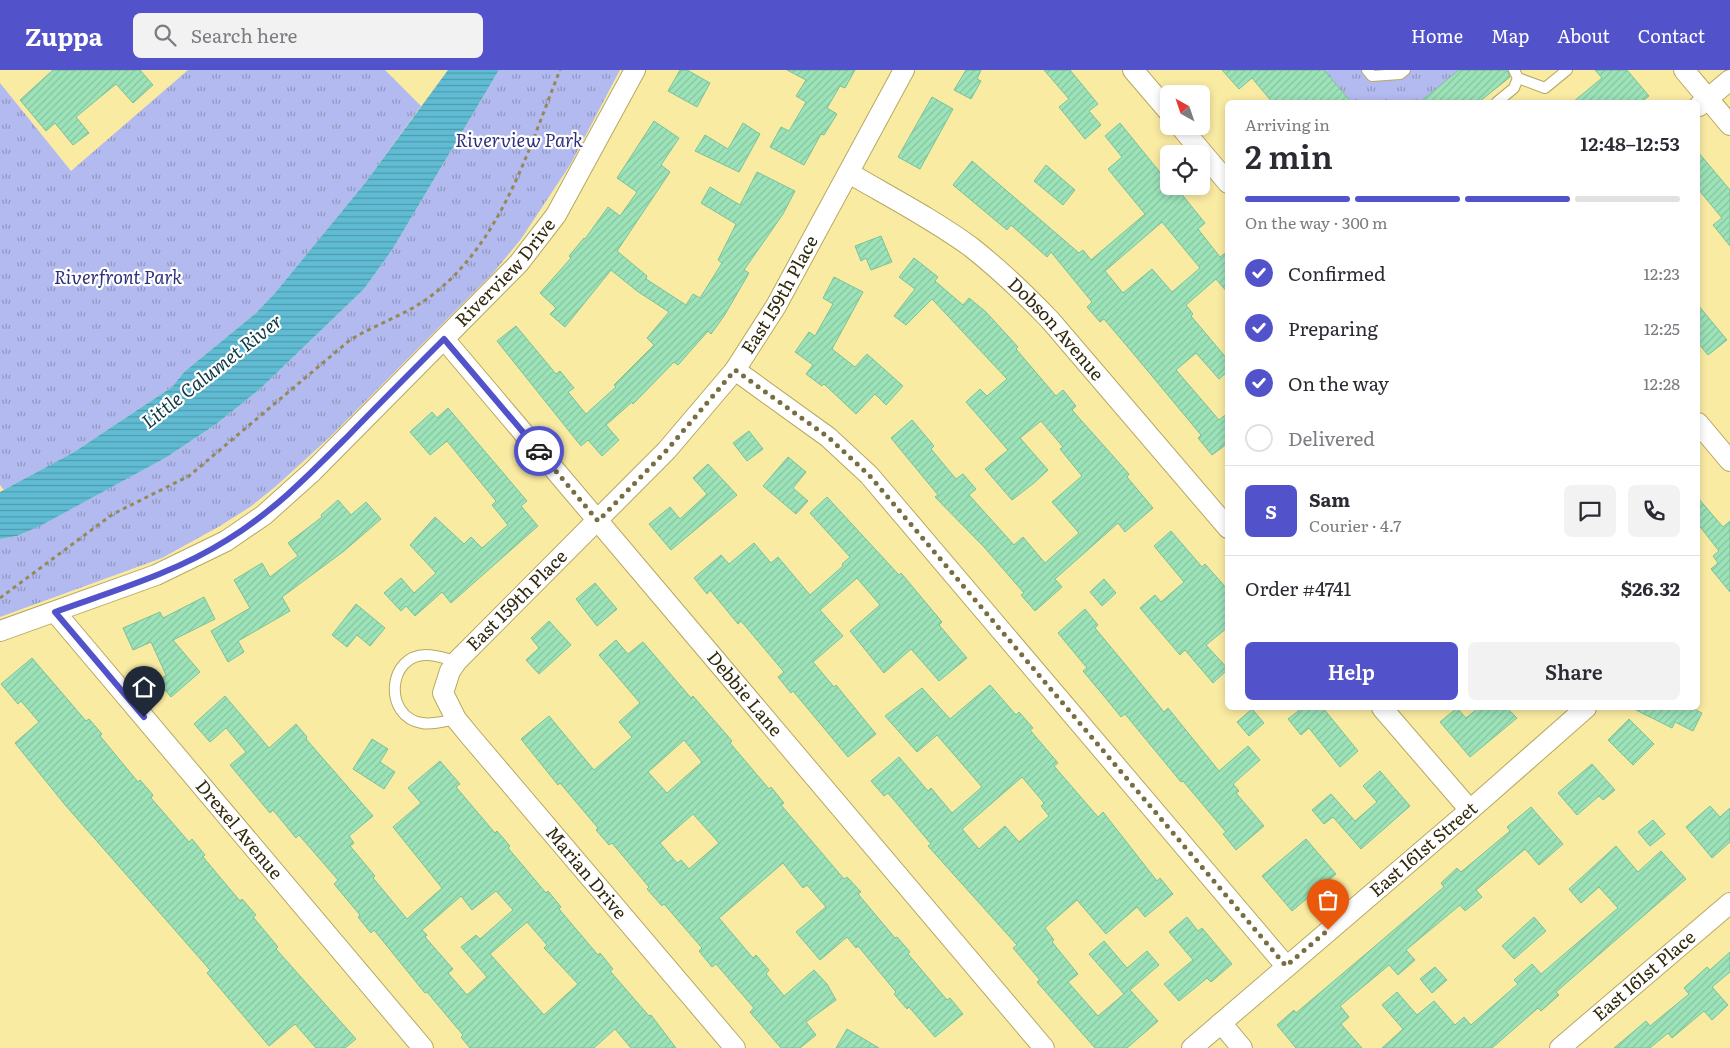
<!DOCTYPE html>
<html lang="en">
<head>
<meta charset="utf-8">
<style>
	:root { --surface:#fff; --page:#f2f2f3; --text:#2b2b33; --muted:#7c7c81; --line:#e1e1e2; --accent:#5253ca }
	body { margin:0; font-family:Literata,serif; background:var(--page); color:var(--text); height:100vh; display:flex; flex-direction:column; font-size:19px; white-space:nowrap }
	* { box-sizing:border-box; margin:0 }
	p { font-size:16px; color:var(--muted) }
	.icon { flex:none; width:28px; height:28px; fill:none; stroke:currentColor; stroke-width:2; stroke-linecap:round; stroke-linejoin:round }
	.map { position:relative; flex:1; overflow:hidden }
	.details { position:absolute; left:1225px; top:30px; width:475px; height:610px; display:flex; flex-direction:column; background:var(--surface); border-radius:8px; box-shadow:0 2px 8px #0003 }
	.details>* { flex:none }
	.needle { width:32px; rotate:320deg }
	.tools { position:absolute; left:1160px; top:15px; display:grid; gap:10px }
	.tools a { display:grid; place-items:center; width:50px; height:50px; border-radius:8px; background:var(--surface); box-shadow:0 2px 8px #0003; font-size:25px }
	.pin { position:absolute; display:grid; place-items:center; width:42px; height:42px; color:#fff; margin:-51px -21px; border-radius:50% 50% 50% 0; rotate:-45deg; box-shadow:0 0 5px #0007 }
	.pin .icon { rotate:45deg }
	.courier { position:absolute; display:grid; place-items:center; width:50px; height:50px; margin:-25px; border:4px solid #5253ca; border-radius:50%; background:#fff; color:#222; box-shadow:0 1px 6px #0007 }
	.summary em { font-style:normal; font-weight:600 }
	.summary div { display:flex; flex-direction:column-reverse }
	.summary { display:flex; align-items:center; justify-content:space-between; height:85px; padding:0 20px }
	h1 { font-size:32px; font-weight:600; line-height:38px }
	.bar { display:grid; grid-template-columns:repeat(4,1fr); gap:8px 5px; align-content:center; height:60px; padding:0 20px }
	.bar i { height:6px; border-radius:4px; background:var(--line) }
	.bar .selected { background:var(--accent) }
	.bar p { grid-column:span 4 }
	.line { display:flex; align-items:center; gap:12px; padding:0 20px; border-top:1px solid var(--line) }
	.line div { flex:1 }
	.round { display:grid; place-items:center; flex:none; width:52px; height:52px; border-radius:8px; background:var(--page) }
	ol { padding:0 20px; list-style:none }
	li { display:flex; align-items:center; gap:15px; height:55px }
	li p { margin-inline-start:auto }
	li .icon { padding:5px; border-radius:50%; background:var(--accent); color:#fff; stroke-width:4 }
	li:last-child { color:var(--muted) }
	li i { width:28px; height:28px; border:2px solid var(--line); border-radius:50% }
	.action { display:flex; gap:10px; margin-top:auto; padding:10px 20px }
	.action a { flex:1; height:58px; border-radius:8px; background:var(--accent); color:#fff; font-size:20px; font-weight:600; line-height:58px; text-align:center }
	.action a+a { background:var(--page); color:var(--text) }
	header { display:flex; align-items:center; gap:30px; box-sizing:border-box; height:70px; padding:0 25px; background:var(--accent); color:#fff }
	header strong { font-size:24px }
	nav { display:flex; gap:28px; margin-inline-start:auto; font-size:18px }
	.search { width:350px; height:45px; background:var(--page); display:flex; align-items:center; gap:12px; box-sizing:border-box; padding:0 18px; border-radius:8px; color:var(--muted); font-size:19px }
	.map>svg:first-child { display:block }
</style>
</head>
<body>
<header>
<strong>Zuppa</strong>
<div class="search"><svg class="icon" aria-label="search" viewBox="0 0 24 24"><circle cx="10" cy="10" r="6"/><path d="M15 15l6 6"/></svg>Search here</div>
<nav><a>Home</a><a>Map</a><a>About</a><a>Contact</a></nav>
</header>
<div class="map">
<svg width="1730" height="978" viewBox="0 0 1730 978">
	<defs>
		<pattern id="park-tufts" width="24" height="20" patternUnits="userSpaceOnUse" patternTransform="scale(1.25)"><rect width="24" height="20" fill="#b2baef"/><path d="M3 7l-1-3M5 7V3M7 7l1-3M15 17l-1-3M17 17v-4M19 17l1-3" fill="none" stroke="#9197c0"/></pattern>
		<pattern id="water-rules" width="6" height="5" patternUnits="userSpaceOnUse" patternTransform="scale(1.25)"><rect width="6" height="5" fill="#60bcd5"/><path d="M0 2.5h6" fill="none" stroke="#5099ab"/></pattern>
		<pattern id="building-hatch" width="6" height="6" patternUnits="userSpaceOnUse" patternTransform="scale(1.25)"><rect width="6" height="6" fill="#9ce3b9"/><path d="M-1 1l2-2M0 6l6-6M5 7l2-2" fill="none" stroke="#87c39e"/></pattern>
	</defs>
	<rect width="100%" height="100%" fill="#faeba3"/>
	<path fill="url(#park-tufts)" d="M188,0H385L421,36L365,113L275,223L256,243L184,302L172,317L74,382L4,420L0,415V13L71,101Z
		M499,0H620L570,95L521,169L493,203L330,367L275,417L250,437L220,456L162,488L0,547V469L17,466L39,456L167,387L215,355L260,319L364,219L392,180Z
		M1324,0H1459L1420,32H1351Z"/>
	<path fill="url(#water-rules)" d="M448,0H499L392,180L364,219L260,319L215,355L167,387L40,456L17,466L0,469V422L74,382L172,317L184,302L256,243L275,223L365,113Z"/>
	<path fill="url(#building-hatch)" stroke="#7cc299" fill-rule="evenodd" d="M53,0H140L153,15L133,33L116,14L76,47L89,63L73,75L55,53L46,61L20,30Z
		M680,0H687L710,13L697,37L668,21Z
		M787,0H855L845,18L840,16L827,38L837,44L824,65L821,64L804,95L770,77L781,57L789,61L806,32L796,26L806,10Z
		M966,0H981L977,9L981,11L971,29L954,20Z
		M1044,0H1070L1098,34L1089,41L1101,55L1085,69L1059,37L1069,29Z
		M1222,0H1324L1351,32H1272L1252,8L1239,19Z
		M1459,0H1507L1510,7L1479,32H1420Z
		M1595,0H1627L1649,26L1641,32H1573L1602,8Z
		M932,27L953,39L920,99L898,87Z
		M654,51L679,68L661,95L670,102L617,181L647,206L646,209L686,235L693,224L700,228L722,193L718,190L736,154L701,133L710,117L740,135L757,102L795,121L783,144L744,200L749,203L724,246L711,264L708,261L678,295L674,292L633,334L632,332L606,355L619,370L602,386L588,370L581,376L497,271L516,256L556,304L560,301L574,318L568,322L586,344L616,317L614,315L654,275L647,268L669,242L637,221L611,200L565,257L550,244L556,238L540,223L571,188L569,186L584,168L585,169L608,137L620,146L637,122L617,108Z
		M743,53L760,64L739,102L695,81L705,65L728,79Z
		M1120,53L1163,106L1165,104L1169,109V116H1175L1205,153L1198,159L1220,187L1228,181V223L1216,209L1186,235L1193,244L1191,246L1228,290V301L1219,309L1196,283L1176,300L1219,350L1228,343V373L1212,385L1198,368L1201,365L1132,282L1104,249L1100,252L1087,237L1092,232L1051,182L1047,187L1011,155L1007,160L953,115L972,91L1079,183L1083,180L1091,190L1145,144L1108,99L1122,87L1105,66ZM1162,152L1200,198L1172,222L1152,199L1123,223L1105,201Z
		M1698,82L1730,120V176L1713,155L1722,148L1698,119Z
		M1046,95L1075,120L1063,135L1034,111Z
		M881,166L892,192L871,200L866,188L861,191L855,176Z
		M914,188L938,207L935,211L963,235L969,228L986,242L1018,277L1016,279L1056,326L1063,320L1076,336L1072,340L1129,404L1127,407L1153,438L1125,462L1118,453L1055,509L1062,517L1035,541L1021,525L1024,523L984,477L935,427L938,425L891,368L912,350L934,376L931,379L956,409L963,404L976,419L969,425L1014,475L1023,467L1045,493L1079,463L1052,432L1082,406L1060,379L1063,377L1041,351L1020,368L1048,400L1034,413L1012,430L985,399L1008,380L966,332L980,319L987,326L1007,309L932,229L906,255L894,246L915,219L899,207Z
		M834,207L863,222L832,279L855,297L867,284L903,316L886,335L875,324L856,344L824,314L822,316L806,304L813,295L795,282L809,262L815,266L833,234L823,228Z
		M1698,235L1727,270L1708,285L1698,273Z
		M448,338L527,431L521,436L538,456L451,533L442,522L415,546L406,536L401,541L384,523L401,508L414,523L436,503L410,475L435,447L464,474L471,467L482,478L508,455L492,435L496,431L447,371L430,385L410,362L432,342L437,348Z
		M749,361L763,379L747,391L733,373Z
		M788,387L806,402L793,418L808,431L796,444L763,416Z
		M708,394L737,425L671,480L649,454L670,437L680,449L707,424L693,408Z
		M827,427L899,505L901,503L942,552L939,555L967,588L939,611L911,579L884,603L850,561L880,535L857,508L820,540L843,566L813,592L834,617L836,615L876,664L848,687L793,621L791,623L778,607L784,602L741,551L738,554L710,520L707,524L694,508L721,485L729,494L754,473L771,493L778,487L810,525L843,496L842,494L850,487L810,443Z
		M1698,428L1723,457L1730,451V522L1711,499L1718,493L1713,486L1719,481L1698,454Z
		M338,430L351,445L366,432L381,449L344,481L282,527L290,541L238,571L244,582L228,592L211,561L250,538L234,510L262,493L270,507L298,486L288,473L322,447L321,445Z
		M1171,461L1202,497L1205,494L1228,520V557L1206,575L1228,599L1213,613L1185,580L1180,585L1140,538L1155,525L1161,532L1184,512L1154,476Z
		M1104,509L1116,523L1102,536L1090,522Z
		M595,513L617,539L597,556L576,529Z
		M204,527L215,549L173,570L200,602L171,627L158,612L166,605L151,572L133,580L123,558L160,542L163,548Z
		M356,534L385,558L370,576L357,565L347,577L332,565Z
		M1085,539L1098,555L1095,558L1124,593L1164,642L1168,638L1219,701L1248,676L1260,690L1233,714L1239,721L1236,723L1264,756L1236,780L1223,764L1226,762L1183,711L1181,712L1125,644L1121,647L1108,631L1083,601L1087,598L1058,563Z
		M549,551L571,575L539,604L526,590L539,578L531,568Z
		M616,570L628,584L643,572L691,628L693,626L732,671L730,673L769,719L771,717L784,733L781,735L844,809L847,807L861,822L858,824L895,868L897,867L910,882L908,884L947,930L950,928L963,944L935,967L909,937L907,939L894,924L896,922L858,876L856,878L847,867L820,890L796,862L826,837L807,815L803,818L783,793L719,848L753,888L756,885L769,900L766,904L784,926L814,900L827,914L836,930L806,952L816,965L800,978H781L750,942L754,938L716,894L712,897L699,881L702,878L664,834L662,836L647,819L649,817L612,773L609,775L596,760L598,758L560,713L558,715L521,669L549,646L594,700L632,667L619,652L640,633L599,585ZM684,670L702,692L667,723L648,702ZM693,744L719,773L689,799L681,790L677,793L660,773Z
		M32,588L86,651L89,649L102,664L100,666L138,712L140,710L153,725L151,728L189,772L192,769L205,785L203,787L240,831L242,829L256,845L253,847L278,877L276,879L356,969L345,978H316L295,954L269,976L207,903L210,900L66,736L15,673L39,652L21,631L18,634L1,614Z
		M990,615L1016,645L1019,642L1033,658L1030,660L1058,693L1054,696L1098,747L1103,742L1157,811L1160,808L1173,824L1145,847L1137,837L1106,864L1077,830L1045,858L1054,870L1052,872L1078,904L1068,912L1098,946L1124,924L1089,884L1104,871L1127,898L1147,881L1159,895L1130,920L1158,951L1127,978H1095L1037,912L1040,910L1013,878L1017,875L928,776L931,774L888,723L884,726L871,711L899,687L928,721L931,718L952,743L982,717L937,665L917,682L885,646L922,618L950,649ZM1022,707L1044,733L1041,736L1049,746L1019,772L1005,756L979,779L962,759Z
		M225,626L269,678L296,654L307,667L306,669L373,746L349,766L354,773L350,776L375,806L373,808L407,849L442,818L393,757L421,733L408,718L440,691L460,714L456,717L495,763L497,761L510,776L508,778L546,823L548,821L561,837L559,839L598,885L600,883L613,899L610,901L649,946L651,945L676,978H631L615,959L594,978H470L461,967L463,965L427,922L425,923L374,860L371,863L358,847L360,845L334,814L338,810L299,765L296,768L273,740L270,743L230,695L246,682L226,658L210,672L194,654ZM496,821L513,840L480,869L476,865L461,877L487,907L467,925L448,903L453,899L425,867L427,865L422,860L461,826L472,840ZM527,852L547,875L544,878L578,914L544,945L490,884Z
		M1302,638H1323L1358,681L1340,697L1309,658L1301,665L1288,649Z
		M1457,638L1466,648L1478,638H1507L1517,648L1470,687L1440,652Z
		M1632,638H1692L1702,643L1693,661L1675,652L1672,658Z
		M1252,639L1264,653L1249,666L1237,652Z
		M1629,649L1654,674L1633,695L1608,670Z
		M372,669L388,679L380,692L395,702L384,719L353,699Z
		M1592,694L1615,720L1603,730L1599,726L1577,745L1558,723Z
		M1380,701L1410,736L1361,779L1333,747L1324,754L1312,740L1331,724L1355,751L1377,732L1363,716Z
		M1710,736L1720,747L1730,738V772L1712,788L1686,757Z
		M1531,737L1563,774L1539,795L1525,779L1476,820L1482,827L1465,841L1460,835L1406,880L1415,890L1398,905L1389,895L1340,936L1349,947L1341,954L1362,978H1296L1277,955L1294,940L1296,943L1374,877L1444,817L1441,813L1457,798L1461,802L1510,761L1507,757Z
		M1653,750L1665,764L1650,776L1638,762Z
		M1306,769L1336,804L1292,841L1262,806Z
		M1616,776L1638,802L1661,781L1686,809L1556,922L1559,925L1541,941L1538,938L1492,978H1382L1403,959L1382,935L1397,922L1417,945L1434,931L1455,955L1464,947L1471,955L1518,914L1514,910L1532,894L1541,904L1618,838L1599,817L1581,833L1569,819Z
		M1187,847L1198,861L1202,858L1232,894L1211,912L1207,908L1179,931L1164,914L1193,890L1169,862Z
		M1534,847L1546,861L1514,889L1502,876Z
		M1730,882V902L1712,917L1728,935L1712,950L1704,941L1672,968L1668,963L1650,978H1614L1646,951L1650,956L1689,924L1684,918L1707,897L1710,900Z
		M1435,897L1447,910L1432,923L1420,909Z
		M847,959L879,978H836Z"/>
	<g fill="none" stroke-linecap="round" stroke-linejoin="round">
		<g stroke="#b7a862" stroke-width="12">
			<path id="lane" d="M1367,0L1372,6L1400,4L1405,0
				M1518,8L1545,18L1567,0
				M1497,32L1514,18L1518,8L1514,0
				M456,649C445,651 433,655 422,653C383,647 387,584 427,585C436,585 447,589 457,591"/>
		</g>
		<g stroke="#b7a862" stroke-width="22">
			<g id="street">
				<path d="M1133,0L1169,42"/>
				<path d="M1684,0L1730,55"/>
				<path d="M1699,36L1730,10"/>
				<path d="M1180,56L1228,113"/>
				<path id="s1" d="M849,103C890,127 933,149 971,177C999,199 1025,224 1050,250L1228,458"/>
				<path id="s2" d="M444,269L1044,978"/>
				<path d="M735,300L828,367L869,405L1286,896"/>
				<path d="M1698,353L1730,391"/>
				<path id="s3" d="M55,542L423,978"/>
				<path id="s4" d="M0,561L156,505L226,471L264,445L312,402L519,193L556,145L635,0"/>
				<path d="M1382,638L1470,740"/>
				<path d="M1221,953L1242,978"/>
				<path id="s5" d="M735,978L470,666L456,649L443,623L450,601L457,591L667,380L735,300L776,236L904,0"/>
				<path id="s6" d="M1192,978L1470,740L1586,638"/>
				<path id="s7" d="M1560,978L1730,833"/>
			</g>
		</g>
		<path stroke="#948957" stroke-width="3" stroke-dasharray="4 4" stroke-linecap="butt" d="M0,528L113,444L189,406L350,270C376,254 406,245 431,226C502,172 528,80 560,0"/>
		<use href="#lane" stroke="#fff" stroke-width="10"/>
		<use href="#street" stroke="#fff" stroke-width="20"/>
	</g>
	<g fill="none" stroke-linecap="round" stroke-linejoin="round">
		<path stroke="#776e42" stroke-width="5" stroke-dasharray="0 9" d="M539,381L598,451L667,380L735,300L828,367L869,405L1286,896L1328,860"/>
		<path stroke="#5253ca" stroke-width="6" d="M144,647L55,542C113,521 175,503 227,470C273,442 310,404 348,366C380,333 412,301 444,269L539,381"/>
	</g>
	<g text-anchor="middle" stroke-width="4.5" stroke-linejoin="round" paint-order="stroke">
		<g font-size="18" font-style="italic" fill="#2f307b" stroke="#fff">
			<text x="519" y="77">Riverview Park</text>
			<text x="118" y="214">Riverfront Park</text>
		</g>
		<g font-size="18" fill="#312a0d" stroke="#fff">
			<text dy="6" stroke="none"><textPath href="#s4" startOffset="632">Riverview Drive</textPath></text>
			<text dy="6" stroke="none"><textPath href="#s5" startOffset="986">East 159th Place</textPath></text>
			<text dy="6" stroke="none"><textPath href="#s1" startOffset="261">Dobson Avenue</textPath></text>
			<text dy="6" stroke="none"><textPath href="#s5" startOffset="581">East 159th Place</textPath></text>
			<text dy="6" stroke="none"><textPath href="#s2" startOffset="465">Debbie Lane</textPath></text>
			<text dy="6" stroke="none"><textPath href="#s3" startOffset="285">Drexel Avenue</textPath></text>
			<text dy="6" stroke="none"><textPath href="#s6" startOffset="305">East 161st Street</textPath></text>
			<text transform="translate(586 803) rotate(50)" y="6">Marian Drive</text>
			<text dy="6" stroke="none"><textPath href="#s7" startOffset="111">East 161st Place</textPath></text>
		</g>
		<g font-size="19" font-style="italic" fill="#0d3944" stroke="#fff">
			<text transform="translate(212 301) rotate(-38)" y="7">Little Calumet River</text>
		</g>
	</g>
</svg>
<div class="tools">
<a><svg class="needle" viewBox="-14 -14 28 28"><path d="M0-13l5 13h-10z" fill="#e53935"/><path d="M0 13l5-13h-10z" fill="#7c7c81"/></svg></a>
<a><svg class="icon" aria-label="locate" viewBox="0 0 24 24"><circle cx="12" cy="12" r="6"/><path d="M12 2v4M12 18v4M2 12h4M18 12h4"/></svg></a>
</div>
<div class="pin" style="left:1328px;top:860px;background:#ea580c"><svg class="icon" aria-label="bag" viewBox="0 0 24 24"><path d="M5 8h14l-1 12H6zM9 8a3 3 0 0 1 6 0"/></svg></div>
<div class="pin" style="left:144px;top:647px;background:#1f2937"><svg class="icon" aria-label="home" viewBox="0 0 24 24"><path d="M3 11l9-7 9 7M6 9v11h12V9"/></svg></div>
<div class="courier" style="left:539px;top:381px"><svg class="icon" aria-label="car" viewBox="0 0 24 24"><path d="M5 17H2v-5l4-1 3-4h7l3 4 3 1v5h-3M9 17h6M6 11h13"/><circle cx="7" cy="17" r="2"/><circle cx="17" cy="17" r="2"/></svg></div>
<section class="details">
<div class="summary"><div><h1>2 min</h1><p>Arriving in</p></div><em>12:48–12:53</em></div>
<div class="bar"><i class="selected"></i><i class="selected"></i><i class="selected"></i><i></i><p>On the way · 300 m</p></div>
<ol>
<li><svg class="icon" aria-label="check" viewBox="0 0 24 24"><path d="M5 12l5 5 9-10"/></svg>Confirmed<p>12:23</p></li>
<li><svg class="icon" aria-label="check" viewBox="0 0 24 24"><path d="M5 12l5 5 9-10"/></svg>Preparing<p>12:25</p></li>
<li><svg class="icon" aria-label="check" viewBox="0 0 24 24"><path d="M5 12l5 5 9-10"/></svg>On the way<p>12:28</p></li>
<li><i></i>Delivered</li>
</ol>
<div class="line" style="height:90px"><b class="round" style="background:var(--accent);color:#fff">S</b><div><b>Sam</b><p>Courier · 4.7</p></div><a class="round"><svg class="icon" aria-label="chat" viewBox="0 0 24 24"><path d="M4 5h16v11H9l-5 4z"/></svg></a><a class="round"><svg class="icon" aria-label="phone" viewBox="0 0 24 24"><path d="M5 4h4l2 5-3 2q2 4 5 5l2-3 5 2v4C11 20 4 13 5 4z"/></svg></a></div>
<div class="line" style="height:65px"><div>Order #4741</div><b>$26.32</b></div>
<div class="action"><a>Help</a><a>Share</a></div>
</section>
</div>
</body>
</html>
